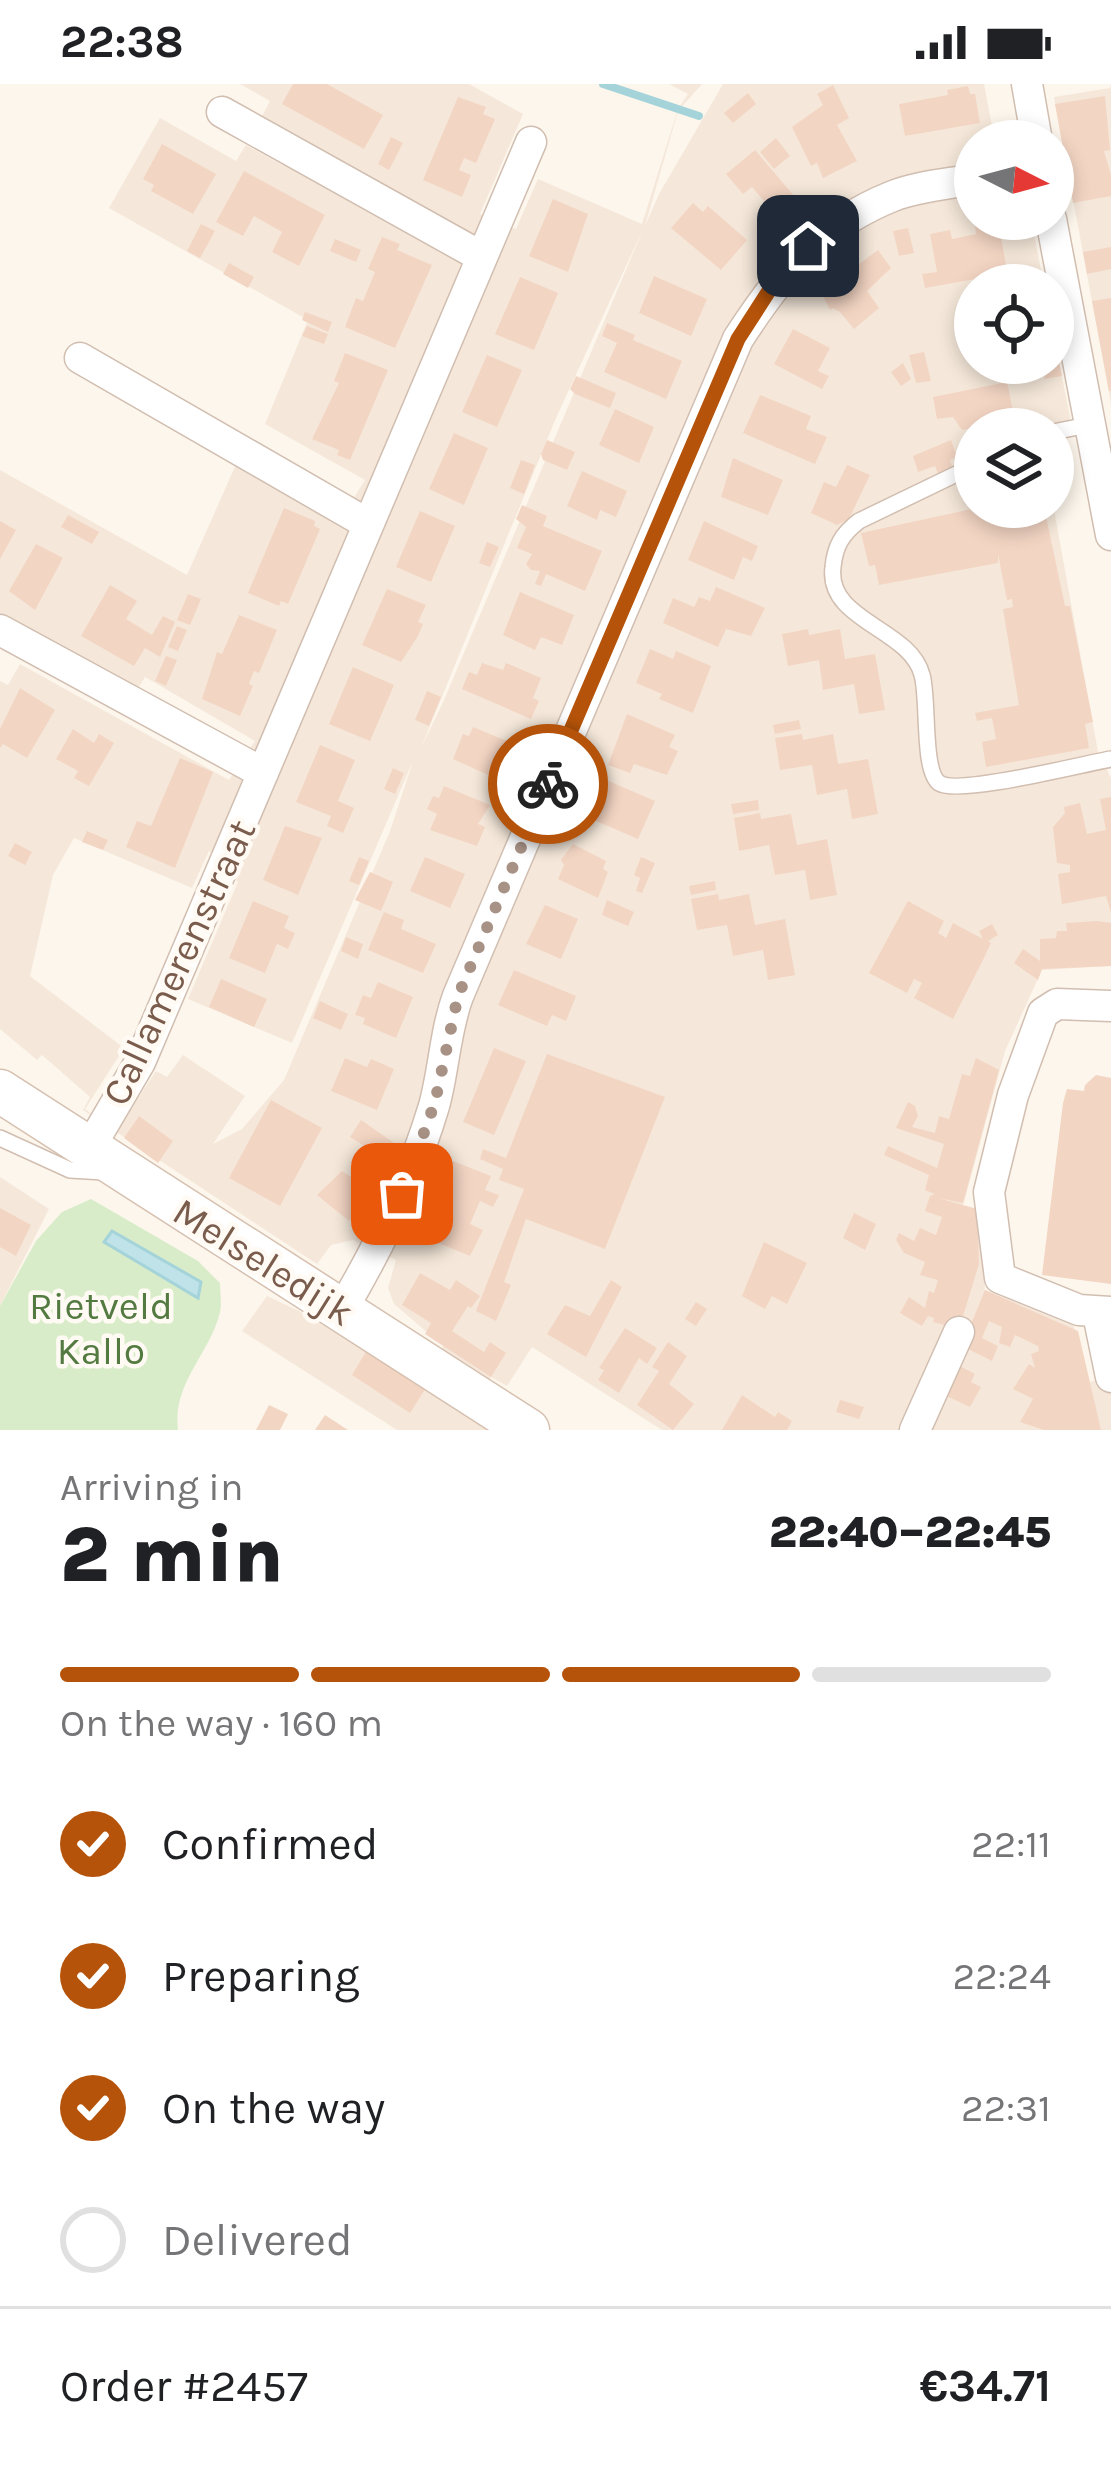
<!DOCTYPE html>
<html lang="en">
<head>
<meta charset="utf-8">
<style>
	:root { --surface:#fff; --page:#f6f6f6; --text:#202124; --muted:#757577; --line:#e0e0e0; --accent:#b45309 }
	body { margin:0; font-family:Karla,sans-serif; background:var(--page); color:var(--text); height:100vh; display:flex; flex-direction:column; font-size:45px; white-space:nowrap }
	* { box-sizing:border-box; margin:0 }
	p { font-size:39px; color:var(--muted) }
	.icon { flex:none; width:66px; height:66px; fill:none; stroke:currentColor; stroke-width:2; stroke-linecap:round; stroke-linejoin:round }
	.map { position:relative; height:1346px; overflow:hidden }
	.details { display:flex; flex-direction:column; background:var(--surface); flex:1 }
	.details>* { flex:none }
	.needle { width:78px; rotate:96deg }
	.buttons { position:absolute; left:954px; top:36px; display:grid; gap:24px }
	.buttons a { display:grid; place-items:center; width:120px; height:120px; border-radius:50%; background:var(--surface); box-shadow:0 6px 18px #0003; font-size:60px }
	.pin { position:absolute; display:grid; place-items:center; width:102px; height:102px; color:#fff; margin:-51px; border-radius:24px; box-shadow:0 6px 18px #0006 }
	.courier { position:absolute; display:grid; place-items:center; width:120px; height:120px; margin:-60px; border:9px solid #b45309; border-radius:50%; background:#fff; color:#222; box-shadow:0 3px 15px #0007 }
	.summary em { font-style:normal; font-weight:800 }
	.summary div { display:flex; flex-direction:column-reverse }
	.summary { display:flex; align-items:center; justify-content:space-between; height:204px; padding:0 60px }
	h1 { font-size:78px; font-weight:800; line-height:90px }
	.bar { display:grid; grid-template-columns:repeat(4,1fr); gap:18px 12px; align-content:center; height:144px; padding:0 60px }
	.bar i { height:15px; border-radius:9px; background:var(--line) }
	.bar .on { background:var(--accent) }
	.bar p { grid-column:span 4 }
	.line { display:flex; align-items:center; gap:30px; padding:0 60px; border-top:3px solid var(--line) }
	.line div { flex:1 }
	ol { padding:0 60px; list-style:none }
	li { display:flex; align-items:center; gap:36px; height:132px }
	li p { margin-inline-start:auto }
	li .icon { padding:12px; border-radius:50%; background:var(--accent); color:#fff; stroke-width:4 }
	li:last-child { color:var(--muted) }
	li i { width:66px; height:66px; border:6px solid var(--line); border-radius:50% }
	.status { display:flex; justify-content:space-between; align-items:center; height:84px; padding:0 60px; background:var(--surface); direction:ltr }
	.status svg { height:33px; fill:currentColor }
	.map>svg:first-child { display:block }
</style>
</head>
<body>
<div class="status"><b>22:38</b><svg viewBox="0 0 49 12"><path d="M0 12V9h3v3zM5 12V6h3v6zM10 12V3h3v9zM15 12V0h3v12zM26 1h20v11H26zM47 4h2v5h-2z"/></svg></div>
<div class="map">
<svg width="1111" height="1346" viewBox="0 0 1111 1346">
	<rect width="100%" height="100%" fill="#fdf6ec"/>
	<path fill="#f5e8da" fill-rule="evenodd" d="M240,0H469L523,30L480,130L516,145L538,95L642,140L678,25L688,10L669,0H702L678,27L645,142L659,110L723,0H984L995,57H975V135H1031L1044,201H975V279H1053V248L1070,333L1067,357L1053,360V345H975V423H1053V420L1098,668L1111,694V882L1042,886L1005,967L963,1122L977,1125L985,1206L1074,1242L1090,1298L1111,1291V1346H662L532,1263L507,1302L491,1293L465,1329L489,1346H397L242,1247L267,1212L297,1226L426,1303L443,1262L394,1220L388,1204L396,1176L353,1156L331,1161L317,1180L83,1026L90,1013L42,971L37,976L0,945V597L8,601L20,580L229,696L255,657L145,593L137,606L0,529V386L187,491L237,378L340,436L365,396L265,340L308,236L109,124L160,34L236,77L246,61L282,81L298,54L261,34L270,17ZM644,143L444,616L421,664L556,334ZM413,677L390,747L284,996L242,1045L213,1060L245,1012L183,971L167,993L156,987L116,1048L85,1025L124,964L30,892L53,791L74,754L192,804L209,767L238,798L188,915L292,959Z
		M1111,0V320L1054,13L1110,4Z
		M0,1093L49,1125L0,1222Z"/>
	<path fill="#d8ecc9" d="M91,1115L198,1177L220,1199C220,1207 222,1219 220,1228C210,1270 172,1299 178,1346H0V1222L36,1157L62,1128Z"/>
	<path fill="#bfe3e8" stroke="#a5d3da" stroke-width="3" d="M112,1147L201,1198L198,1214L104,1158Z"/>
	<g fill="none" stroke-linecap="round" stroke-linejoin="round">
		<path stroke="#a5d3da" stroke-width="8" d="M603,0L699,32"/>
	</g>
	<path fill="#f3d5c3" d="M293,0H327L383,31L364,65L282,20Z
		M833,1L849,34L837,41L857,77L823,94L817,79L811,82L792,43L823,21L817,10Z
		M968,2L970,10H975L980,39L905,52L899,20L948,11L947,6Z
		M748,9L756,20L733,39L724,29Z
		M1105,12L1110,66L1104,67L1111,91V112L1073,119L1055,20Z
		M458,13L486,23L483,30L495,35L476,79L464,74L459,86L471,91L462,113L423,96Z
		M391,53L403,59L389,86L378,80Z
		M776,54L790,72L774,85L760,68Z
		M162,60L216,90L193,130L151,107L154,101L143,95Z
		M755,66L795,113L775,130L752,103L743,110L726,90Z
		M244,87L325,131L299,182L272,168L282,148L254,132L243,152L216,138Z
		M553,115L588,130L568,188L529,172Z
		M693,119L703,128L708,122L747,156L721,186L671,144Z
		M998,137L1009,197L982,201L981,194L925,204L922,190L937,188L930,150L950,146L952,155L976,150L975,142Z
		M201,140L215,147L200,174L187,167Z
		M908,144L914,169L899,172L893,147Z
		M382,153L400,160L397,166L432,181L395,264L345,243L356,214L363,217L375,188L368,185Z
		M335,155L361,166L356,178L330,167Z
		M1111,163V185L1087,190L1083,168Z
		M878,166L891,184L867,207L879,224L854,245L840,228L833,224L830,226L821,208Z
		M229,179L254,193L248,204L223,190Z
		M654,192L707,215L691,252L639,229Z
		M520,193L558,209L534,266L495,250Z
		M1111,214V307H1109L1092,217Z
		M305,228L332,238L328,248L302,236Z
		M607,239L635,251L633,256L682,277L666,315L604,288L617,259L602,252Z
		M307,242L328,250L324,260L302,252Z
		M793,245L830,264L818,287L829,292L822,305L774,280Z
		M924,268L931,297L916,299L909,271Z
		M345,269L388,286L350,376L337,371L339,366L312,355L339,299L334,297Z
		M487,271L522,286L497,343L462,328Z
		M1058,273L1062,292L1045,295L1042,279H1053V274Z
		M903,279L911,295L901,302L891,288Z
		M576,292L616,309L610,324L575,310L570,305Z
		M1007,298L1015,337L962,346L953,333L937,335L933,313Z
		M760,311L811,332L806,345L827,353L815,380L743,349Z
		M615,325L654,343L639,379L599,361Z
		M454,349L488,364L464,421L429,405Z
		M547,356L575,368L567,386L543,376L541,370Z
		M951,356L957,373L950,376L952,383L938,390L935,382L918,388L913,372Z
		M733,374L783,396L768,431L721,413Z
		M521,376L535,381L524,410L510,404Z
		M847,381L870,391L849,435L837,441L811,429L824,398L836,403Z
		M582,387L627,407L616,433L600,426L597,436L567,422Z
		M522,421L547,432L543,442L602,467L585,507L546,490L541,502L535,500L540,487L531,486L526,480L532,470L517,464L526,443L516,435Z
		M981,423H989L990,428L1006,423H1044L1065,522H1070L1093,638L1085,640L1089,664L986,683L982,658L996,655L992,634L977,637L975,629L1019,621L1003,525L1013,523L1012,515L1007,516L998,470V479L879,501L875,481L869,482L861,449Z
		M284,424L315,437L314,442L320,445L288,520L281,517L279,522L248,509Z
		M420,427L455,442L431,498L396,483Z
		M68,431L99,448L92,460L61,443Z
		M0,437L16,446L0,475Z
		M704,437L758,462L752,477L743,473L734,496L688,476Z
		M487,458L499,463L490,483L479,479Z
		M36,460L63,474L35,526L9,507Z
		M110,501L137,517L126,535L152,551L163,532L175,538L160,573L145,564L134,582L81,552Z
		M716,503L765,524L751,552L726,545L718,563L663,539L673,514L694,523L699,513L710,517Z
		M387,505L426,521L418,538L423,540L418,552L401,578L362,561Z
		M520,508L574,531L562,561L541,553L535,566L503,551Z
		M188,510L201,515L190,541L177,536Z
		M239,531L277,546L259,589L254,587L249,600L253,602L240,632L202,615L217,568L222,570Z
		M177,542L187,546L178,567L168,563Z
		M808,545L809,551L840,545L845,575L875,570L885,626L859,630L854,600L823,606L819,576L788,582L782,550Z
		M650,565L673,575L676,567L711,582L693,629L659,615L662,610L636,599Z
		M166,572L177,576L166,602L155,597Z
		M482,579L503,586L506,579L541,594L533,614L539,617L531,635L462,605L469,588L477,591Z
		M353,583L394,601L370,657L329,640Z
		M20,604L55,626L27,674L3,660L0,664V645Z
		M427,607L441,613L429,642L415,636Z
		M627,630L675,651L669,663L678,667L667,691L634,680L630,689L608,681Z
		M799,636L801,645L775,650L773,641Z
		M473,643L519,662L507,689L492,682L488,691L453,675L463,650L469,652Z
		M73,645L94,659L99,650L114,659L89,702L74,694L78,687L56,675Z
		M802,650L803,656L833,650L838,680L868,675L878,730L852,735L847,705L817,711L812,681L780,686L775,654Z
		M320,661L355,676L338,717L354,724L343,749L327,742L331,732L296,718Z
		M180,674L213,688L175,784L126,763L137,737L151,742Z
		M393,684L404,689L395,710L384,705Z
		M597,692L655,717L638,755L580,730Z
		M444,702L490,721L478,740L485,743L477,762L430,746L437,730L427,725L433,712L439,714Z
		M1111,713V829L1106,812L1062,820L1058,790L1070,788V781L1057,779L1053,743L1065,729L1064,723L1080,719L1087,750L1106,746L1100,715Z
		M758,716L759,726L733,730L731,720Z
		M760,729L761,735L791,730L797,761L827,755L837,811L810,816L805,786L775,791L769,761L739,767L734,734Z
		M285,742L322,754L298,811L263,796Z
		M87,747L108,756L103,766L82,758Z
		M15,759L32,768L25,781L8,772Z
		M573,760L606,777L603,785L608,788L598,814L558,795L564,781L561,776Z
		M359,773L369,777L359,801L349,797Z
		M425,773L465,790L450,824L410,807Z
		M641,773L655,779L642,809L636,807L640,794L634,791Z
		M370,788L393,798L381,827L355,816Z
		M715,797L716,806L691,811L689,802Z
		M718,810L719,816L749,810L755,841L785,835L795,891L768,896L763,866L733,872L727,841L697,846L691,815Z
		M607,816L634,828L628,842L602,831Z
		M253,817L289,832L284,844L295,849L288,865L277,860L265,889L229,874Z
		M908,817L944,837L938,849L946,854L953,839L983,855L979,847L992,840L998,851L988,857L991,859L984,874L953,935L914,914L922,899L914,895L907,909L869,889Z
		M545,821L578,835L561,875L526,860Z
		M384,828L404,836L401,845L436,860L423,889L368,866Z
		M1097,837L1111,839V882L1042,885L1038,896L1014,879L1023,865L1040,877V855L1056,854L1057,847H1067L1066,839Z
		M346,853L363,860L358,875L341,867Z
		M514,886L576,912L566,937L552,931L547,942L498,921Z
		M221,895L267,915L254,943L209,923Z
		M378,898L413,913L396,954L363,940L365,934L355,931L363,911L371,914Z
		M320,917L348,930L341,946L313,934Z
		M494,964L526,977L494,1051L463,1038Z
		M547,970L665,1013L605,1165L526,1135L504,1198L511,1201L496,1237L476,1227L524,1105L499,1096L503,1085L480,1075L483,1065L506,1074Z
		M345,974L367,983L371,975L394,985L377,1026L331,1007Z
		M976,974L999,986L963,1119L938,1114L977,1125L979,1180L959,1245L933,1238L934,1234L928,1232L922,1242L900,1229L909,1213L925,1224L929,1207L934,1209L938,1196L920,1191L925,1178L904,1169L896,1156L899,1149L914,1157L920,1144L936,1151L942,1133L925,1127L930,1112L935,1110L925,1106L929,1091L884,1071L888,1062L937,1084L944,1060L896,1044L908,1018L915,1022L918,1032L912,1043L935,1049L939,1032L949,1035L962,990L970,992Z
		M1096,991L1111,994V1200L1042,1191L1063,1019L1067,1005L1084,1007L1085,1001Z
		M271,1016L322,1044L280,1122L229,1094Z
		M139,1032L173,1057L158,1079L124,1054Z
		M361,1036L397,1061L387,1086L349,1137L317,1111L342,1087L354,1095L357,1091L361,1094L377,1070L350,1053Z
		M453,1077L491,1092L485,1106L499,1111L493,1123L480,1117L470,1140L483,1146L470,1172L436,1158L447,1133L433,1127Z
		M0,1124L31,1141L16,1172L0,1163Z
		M854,1129L876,1140L865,1166L843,1154Z
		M764,1158L807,1179L787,1220L772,1212L765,1225L742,1212Z
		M420,1189L450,1206L456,1196L480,1212L471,1224L468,1222L452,1247L484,1268L490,1258L506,1269L491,1293L425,1250L431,1239L402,1221Z
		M611,1196L622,1203L586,1273L547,1250L565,1221L590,1232Z
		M985,1206L1078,1247L1101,1346H1044L1020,1338L1033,1315L1013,1305L1029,1280L1035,1284L1031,1270L1039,1267L1038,1262L1015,1251L1010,1263L999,1259L1002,1243L989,1237L982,1254L998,1262L992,1277L962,1262Z
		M696,1218L707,1225L696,1242L685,1235Z
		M625,1244L657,1264L647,1280L639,1274L619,1309L598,1296L604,1286L599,1284Z
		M668,1258L687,1272L669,1300L694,1320L673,1346L637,1321L659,1287L652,1283Z
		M367,1266L426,1304L410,1329L352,1291Z
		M954,1279L975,1290L971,1298L981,1303L970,1323L940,1309Z
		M742,1311L775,1333L778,1328L792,1337L787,1346H722Z
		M840,1316L864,1323L859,1335L836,1328Z
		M269,1321L288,1330L280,1346H256Z
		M325,1331L348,1346H315Z"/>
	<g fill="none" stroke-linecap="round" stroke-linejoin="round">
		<g stroke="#d1beb0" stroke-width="18">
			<path id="lane" d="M1053,348L1088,341
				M975,381L859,437C842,450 835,462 833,483C826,537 910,544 922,591C929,614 922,686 939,699C958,712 1082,680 1111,675
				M0,1054L70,1086L104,1088"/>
		</g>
		<g stroke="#d1beb0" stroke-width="33">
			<path id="street" d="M1027,0L1037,57
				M222,28L482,173
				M1051,135L1111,451
				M80,274L368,440
				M0,546L263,689
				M1111,922L1057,920L1043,929L1013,1011L989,1108L1000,1194L1079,1226L1111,1228
				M89,1065L140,978L531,58
				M341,1227C380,1162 412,1095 434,1022C444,986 445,947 458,912L738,255C780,190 818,142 893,112C918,102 949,100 975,95
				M1098,1230L1111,1293
				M915,1346L959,1248"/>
		</g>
		<g stroke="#d6c0b0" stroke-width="45">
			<path id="secondary" d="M0,1007L528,1346"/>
		</g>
		<use href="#lane" stroke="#fff" stroke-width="15"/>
		<use href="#street" stroke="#fff" stroke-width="30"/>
		<use href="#secondary" stroke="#fff" stroke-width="42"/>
	</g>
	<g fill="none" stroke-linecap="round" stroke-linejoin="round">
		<path stroke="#a89285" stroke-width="12" stroke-dasharray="0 21.6" d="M402,1110L435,1018L458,912L548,700"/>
		<path stroke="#b45309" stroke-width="15" d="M548,700L738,255L774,199L808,162"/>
	</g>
	<g text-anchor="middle" stroke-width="9" stroke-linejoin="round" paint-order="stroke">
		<g font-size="39" fill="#7a5c4d" stroke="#fffaf3">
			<text transform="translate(178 878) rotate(-65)" y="14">Callamerenstraat</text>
			<text transform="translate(264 1177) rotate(32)" y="14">Melseledijk</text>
		</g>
		<g font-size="39" fill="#537a41" stroke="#fffaf3">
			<text x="101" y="1235">Rietveld<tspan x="101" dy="45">Kallo</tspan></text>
		</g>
	</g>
</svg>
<div class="buttons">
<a><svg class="needle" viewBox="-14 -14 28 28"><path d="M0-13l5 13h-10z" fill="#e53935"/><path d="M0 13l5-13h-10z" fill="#757577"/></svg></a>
<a><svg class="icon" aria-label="locate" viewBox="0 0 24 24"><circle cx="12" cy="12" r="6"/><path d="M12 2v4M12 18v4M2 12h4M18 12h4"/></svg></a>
<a><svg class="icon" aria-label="layers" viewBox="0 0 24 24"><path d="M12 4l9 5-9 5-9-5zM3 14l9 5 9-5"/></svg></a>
</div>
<div class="pin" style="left:402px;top:1110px;background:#ea580c"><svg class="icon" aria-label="bag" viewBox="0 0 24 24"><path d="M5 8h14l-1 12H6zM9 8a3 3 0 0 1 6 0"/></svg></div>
<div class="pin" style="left:808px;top:162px;background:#1f2937"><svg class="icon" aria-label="home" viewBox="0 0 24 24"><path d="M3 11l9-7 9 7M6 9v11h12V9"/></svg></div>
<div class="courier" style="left:548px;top:700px"><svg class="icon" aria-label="bike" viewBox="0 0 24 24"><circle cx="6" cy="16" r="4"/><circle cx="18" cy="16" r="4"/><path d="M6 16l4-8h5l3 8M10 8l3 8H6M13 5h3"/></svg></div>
</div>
<section class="details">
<div class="summary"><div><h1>2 min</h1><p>Arriving in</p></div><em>22:40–22:45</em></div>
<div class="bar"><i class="on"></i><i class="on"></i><i class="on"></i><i></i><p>On the way · 160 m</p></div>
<ol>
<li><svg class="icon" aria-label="check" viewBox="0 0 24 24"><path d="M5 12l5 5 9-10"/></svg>Confirmed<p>22:11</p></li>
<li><svg class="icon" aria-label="check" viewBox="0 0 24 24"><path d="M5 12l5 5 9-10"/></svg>Preparing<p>22:24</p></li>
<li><svg class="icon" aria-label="check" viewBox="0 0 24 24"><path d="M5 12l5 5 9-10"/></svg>On the way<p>22:31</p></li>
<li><i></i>Delivered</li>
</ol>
<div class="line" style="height:156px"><div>Order #2457</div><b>€34.71</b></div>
</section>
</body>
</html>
